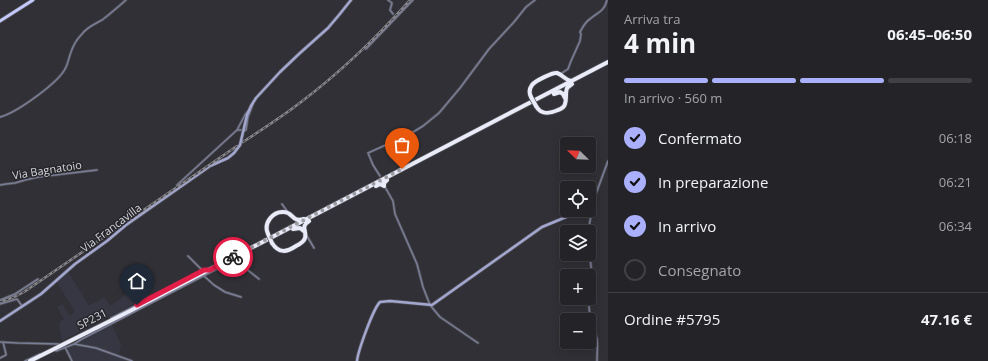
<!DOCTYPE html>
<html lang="it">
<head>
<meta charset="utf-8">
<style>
	:root { --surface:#242428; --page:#303034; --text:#f1f3f6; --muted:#a3a4a8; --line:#414145; --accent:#aab0fb }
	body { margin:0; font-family:"Open Sans",sans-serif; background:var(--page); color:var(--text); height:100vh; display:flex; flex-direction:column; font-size:15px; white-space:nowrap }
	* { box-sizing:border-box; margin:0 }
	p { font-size:13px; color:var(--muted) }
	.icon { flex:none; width:22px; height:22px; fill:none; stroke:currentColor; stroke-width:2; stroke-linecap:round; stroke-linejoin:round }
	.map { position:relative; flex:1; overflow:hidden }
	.sheet { display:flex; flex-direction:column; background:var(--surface); width:380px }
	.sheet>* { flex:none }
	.needle { width:26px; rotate:293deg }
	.controls { position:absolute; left:560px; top:137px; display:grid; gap:8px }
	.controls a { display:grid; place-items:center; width:36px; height:36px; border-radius:4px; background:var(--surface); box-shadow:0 2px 10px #0003,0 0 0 1px var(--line); font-size:20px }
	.pin { position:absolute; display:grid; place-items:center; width:34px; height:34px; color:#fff; margin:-41px -17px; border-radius:50% 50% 50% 0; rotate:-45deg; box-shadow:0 0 4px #0007 }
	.pin .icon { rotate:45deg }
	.courier { position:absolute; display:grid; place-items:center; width:40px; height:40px; margin:-20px; border:3px solid #e11d48; border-radius:50%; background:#fff; color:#222; box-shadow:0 1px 5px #0007 }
	.overview em { font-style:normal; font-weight:700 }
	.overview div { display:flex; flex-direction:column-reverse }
	.overview { display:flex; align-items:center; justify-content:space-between; height:68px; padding:0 16px }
	h1 { font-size:26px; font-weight:700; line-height:30px }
	.bar { display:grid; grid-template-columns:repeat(4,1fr); gap:6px 4px; align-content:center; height:48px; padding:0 16px }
	.bar i { height:5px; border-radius:3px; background:var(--line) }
	.bar .active { background:var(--accent) }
	.bar p { grid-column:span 4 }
	.line { display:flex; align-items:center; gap:10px; padding:0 16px; border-top:1px solid var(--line) }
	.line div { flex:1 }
	ol { padding:0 16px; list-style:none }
	li { display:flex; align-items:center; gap:12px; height:44px }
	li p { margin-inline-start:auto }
	li .icon { padding:4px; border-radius:50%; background:var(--accent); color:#111; stroke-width:4 }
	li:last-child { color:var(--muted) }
	li i { width:22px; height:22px; border:2px solid var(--line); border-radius:50% }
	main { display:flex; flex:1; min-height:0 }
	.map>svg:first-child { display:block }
</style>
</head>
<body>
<main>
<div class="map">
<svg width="608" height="361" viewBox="0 0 608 361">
	<rect width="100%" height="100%" fill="#303036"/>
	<path fill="#363743" d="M68,271L89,306L104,297L110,306L141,284L149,296L62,341L59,323L64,319L57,307L62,304L70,316L75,312L56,281Z
		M112,325L121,345L118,357L128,361H74L66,349Z"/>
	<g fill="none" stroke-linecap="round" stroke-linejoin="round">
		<g stroke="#4e4e54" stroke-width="3">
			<path id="street" d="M388,0L392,3L390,10L393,14
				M366,49L413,0
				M562,73L568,69L571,61L580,41L581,34L580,32C583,27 585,22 590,19C598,12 604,12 607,0
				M0,117C16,113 60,82 66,67C68,63 69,57 71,52C73,46 77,39 82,34C87,27 95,24 102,20C110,14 118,7 126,0
				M237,130H241
				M244,131L246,130L248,117L253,104
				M380,176L373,165L368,153L410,134L423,126L439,113L460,88L489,49L514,22L526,7L535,0
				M0,185L6,184L15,183L25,180L38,177L97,170
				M177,185L237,130L245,115L248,111
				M385,187L393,201L395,214L417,264L423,287L430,305L440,317L478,343
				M282,204L287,211
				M588,232L594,199L608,161
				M307,236L314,248
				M588,254C596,273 588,287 589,306C589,317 594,328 597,339C598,346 597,354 597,361
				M188,256L202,270
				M235,260L259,279
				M204,276L214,285L225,292L241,297
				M0,300L15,294L38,279
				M0,304L17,299L22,306
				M111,318L206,270
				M0,342L18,343L59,344
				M74,344L82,339L238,258L242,255
				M65,347L72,361
				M56,351L74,344L96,348L132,361
				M0,358L6,355V354L3,342
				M25,361L40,354"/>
		</g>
		<g stroke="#4e4e54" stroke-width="4">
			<path id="secondary" d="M589,207L593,206
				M0,321L41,294L75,264L107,241L126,225L210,166L228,158L234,153L240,145L247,115L251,106L256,98L280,72L300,53L328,28L339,15L351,0
				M357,361C358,351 373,309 380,302L390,301L432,305L542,227L583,210"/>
		</g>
		<g stroke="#4e4e54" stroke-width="4.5">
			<path id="primary" d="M0,21L33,0"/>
		</g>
		<g stroke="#4e4e54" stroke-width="5.5">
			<path id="highway" d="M554,94L560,92L563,94L565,98
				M531,97C529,93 529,89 532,85C535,81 553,72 557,73C563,75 565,80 571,81
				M536,106C541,115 549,114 558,110C561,109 564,108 565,104C567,99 565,93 567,88L572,84
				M376,186L380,184L384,186V183L387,180
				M293,229L300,228L305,232
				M268,234C263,223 273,211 284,212C293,212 292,223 304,219
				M272,243C279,254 287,252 296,246C300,244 304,242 305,238C307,230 300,227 309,221
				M30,361L130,311L608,62"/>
		</g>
		<use href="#street" stroke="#7a7d96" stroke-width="1.5"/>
		<use href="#secondary" stroke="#a3a7d0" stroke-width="2.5"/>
		<use href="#primary" stroke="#c3c8fd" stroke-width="3"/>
		<use href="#highway" stroke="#e9ebf8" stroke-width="4"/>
		<g stroke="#87878c" stroke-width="2.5">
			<path id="rail" d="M243,142C263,129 283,116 301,102C341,72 377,37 410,0
				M0,302L14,297L24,292L237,146"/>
		</g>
		<use href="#rail" stroke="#26262c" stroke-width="1" stroke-dasharray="3" stroke-linecap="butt"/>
		<g stroke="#4e4e54" stroke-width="5.5" stroke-linecap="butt">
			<path id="highway-bridge" d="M531,97L536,106
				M268,234L272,243"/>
		</g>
		<use href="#highway-bridge" stroke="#e9ebf8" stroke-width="4"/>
	</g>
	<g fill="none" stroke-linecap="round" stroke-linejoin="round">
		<path stroke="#9b9ca1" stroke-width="4" stroke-dasharray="0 7.2" d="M233,257L402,169"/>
		<path stroke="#e11d48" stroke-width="5" d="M137,305L204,270H210L233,257"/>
	</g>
	<g text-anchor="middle" stroke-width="3" stroke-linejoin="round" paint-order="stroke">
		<g font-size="11" fill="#d5d6da" stroke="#26262c">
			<text transform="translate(47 170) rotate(-9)" y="4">Via Bagnatoio</text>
			<text transform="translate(111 228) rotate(-37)" y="4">Via Francavilla</text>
			<text transform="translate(92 319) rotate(-27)" y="4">SP231</text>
		</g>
	</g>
</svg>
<div class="controls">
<a><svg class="needle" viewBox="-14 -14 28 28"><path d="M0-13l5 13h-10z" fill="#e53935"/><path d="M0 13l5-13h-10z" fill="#a3a4a8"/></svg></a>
<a><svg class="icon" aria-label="locate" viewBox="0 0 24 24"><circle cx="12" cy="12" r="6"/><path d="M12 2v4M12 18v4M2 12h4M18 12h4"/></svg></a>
<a><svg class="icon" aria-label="layers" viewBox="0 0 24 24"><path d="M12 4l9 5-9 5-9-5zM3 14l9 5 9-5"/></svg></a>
<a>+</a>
<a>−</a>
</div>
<div class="pin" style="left:402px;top:169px;background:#ea580c"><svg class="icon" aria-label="bag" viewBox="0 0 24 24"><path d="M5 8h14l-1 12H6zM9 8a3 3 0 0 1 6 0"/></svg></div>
<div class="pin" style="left:137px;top:305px;background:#1f2937"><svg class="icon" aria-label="home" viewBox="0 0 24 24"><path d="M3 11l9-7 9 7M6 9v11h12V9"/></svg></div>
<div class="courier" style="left:233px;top:257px"><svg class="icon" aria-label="bike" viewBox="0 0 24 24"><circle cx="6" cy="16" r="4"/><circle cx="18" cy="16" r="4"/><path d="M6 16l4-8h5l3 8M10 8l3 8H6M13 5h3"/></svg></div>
</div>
<section class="sheet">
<div class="overview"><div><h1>4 min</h1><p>Arriva tra</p></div><em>06:45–06:50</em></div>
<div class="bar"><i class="active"></i><i class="active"></i><i class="active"></i><i></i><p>In arrivo · 560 m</p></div>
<ol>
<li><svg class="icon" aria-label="check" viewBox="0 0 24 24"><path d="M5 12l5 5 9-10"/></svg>Confermato<p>06:18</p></li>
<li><svg class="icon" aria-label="check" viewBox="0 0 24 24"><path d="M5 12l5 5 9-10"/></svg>In preparazione<p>06:21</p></li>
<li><svg class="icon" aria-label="check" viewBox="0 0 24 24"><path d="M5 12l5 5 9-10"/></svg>In arrivo<p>06:34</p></li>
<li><i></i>Consegnato</li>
</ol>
<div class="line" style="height:52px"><div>Ordine #5795</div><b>47.16 €</b></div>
</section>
</main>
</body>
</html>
